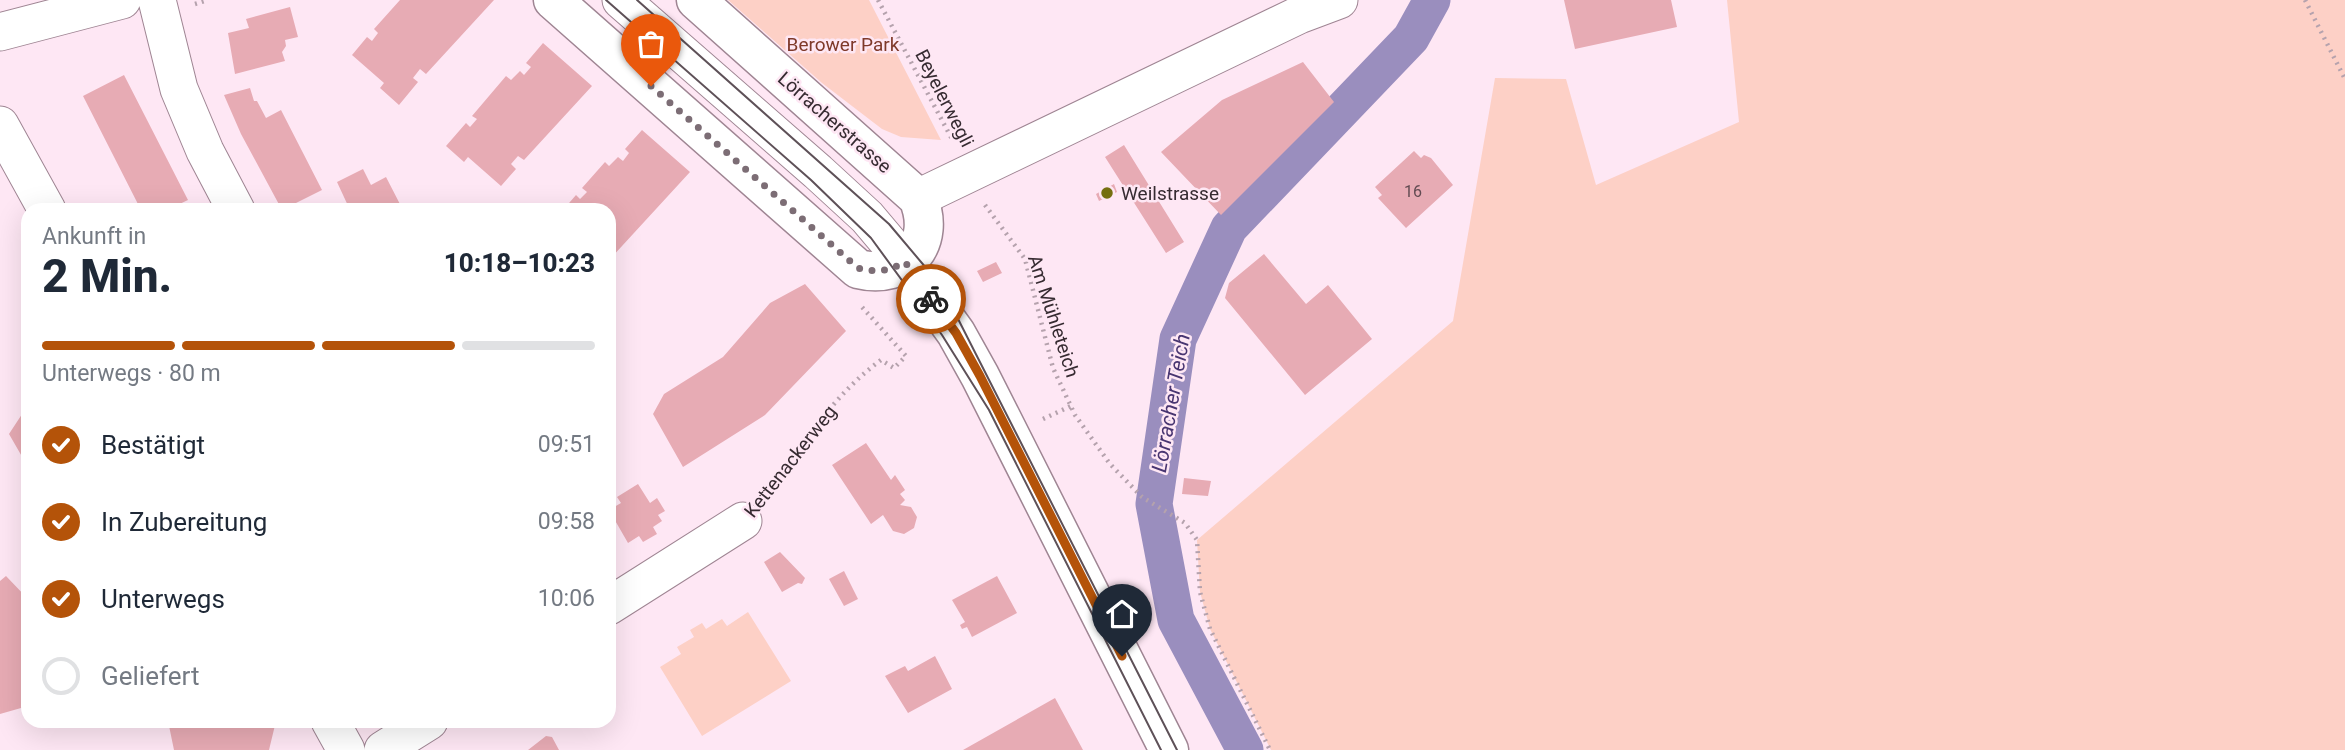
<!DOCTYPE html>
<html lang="de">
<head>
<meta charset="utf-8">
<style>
	:root { --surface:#fff; --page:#f6f6f7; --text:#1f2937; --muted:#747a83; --line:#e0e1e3; --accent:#b45309 }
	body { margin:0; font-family:Roboto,sans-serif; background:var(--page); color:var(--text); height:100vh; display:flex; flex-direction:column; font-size:26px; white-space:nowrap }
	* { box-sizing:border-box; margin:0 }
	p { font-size:23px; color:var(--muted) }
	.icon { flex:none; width:38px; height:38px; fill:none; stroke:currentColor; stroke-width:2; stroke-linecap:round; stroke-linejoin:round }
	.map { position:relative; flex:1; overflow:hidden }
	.drawer { position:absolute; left:21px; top:203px; width:595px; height:525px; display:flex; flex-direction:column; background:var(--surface); border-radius:21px; box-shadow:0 7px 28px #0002 }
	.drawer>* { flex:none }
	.pin { position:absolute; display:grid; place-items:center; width:60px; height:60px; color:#fff; margin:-72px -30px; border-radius:50% 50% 50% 0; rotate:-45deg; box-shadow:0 0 7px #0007 }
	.pin .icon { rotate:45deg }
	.courier { position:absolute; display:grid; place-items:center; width:70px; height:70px; margin:-35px; border:5px solid #b45309; border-radius:50%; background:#fff; color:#222; box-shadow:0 2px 9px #0007 }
	.head em { font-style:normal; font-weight:800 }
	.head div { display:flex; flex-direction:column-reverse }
	.head { display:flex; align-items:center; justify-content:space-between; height:119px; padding:0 21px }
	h1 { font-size:46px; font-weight:800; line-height:52px }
	.bar { display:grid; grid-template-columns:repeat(4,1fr); gap:10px 7px; align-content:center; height:84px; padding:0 21px }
	.bar i { height:9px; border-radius:5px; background:var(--line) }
	.bar .active { background:var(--accent) }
	.bar p { grid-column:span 4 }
	ol { padding:0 21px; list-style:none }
	li { display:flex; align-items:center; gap:21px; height:77px }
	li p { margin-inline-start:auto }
	li .icon { padding:7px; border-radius:50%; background:var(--accent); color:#fff; stroke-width:4 }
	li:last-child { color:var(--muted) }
	li i { width:38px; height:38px; border:4px solid var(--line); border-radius:50% }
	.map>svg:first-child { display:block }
</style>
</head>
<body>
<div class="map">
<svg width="2345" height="750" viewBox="0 0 2345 750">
	<rect width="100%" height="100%" fill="#fee7f4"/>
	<path fill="#fdd0c6" d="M728,0H869L941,140L901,137L882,129L822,83Z
		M1727,0H2345V750H1271L1210,629L1200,592L1197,540L1453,321L1495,78L1566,79L1596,185L1739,122Z
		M748,612L791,681L702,736L660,667L681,654L677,647L694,637L690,630L702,623L706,629L722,619L727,626Z"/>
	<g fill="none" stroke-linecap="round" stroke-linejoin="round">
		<path stroke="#9a8ebe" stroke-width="37" d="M1245,750L1176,620L1154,504L1178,339L1229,228L1411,38L1432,0"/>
	</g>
	<path fill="#e7abb4" d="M400,0H494L426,74L420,69L413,78L418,82L399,105L380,88L384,83L352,55L367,37L372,41L378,33L374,29Z
		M1564,0H1671L1677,27L1575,49Z
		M290,7L298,37L285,40L286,46L282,52L285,61L235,74L228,33L249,28L246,19Z
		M543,43L592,86L524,160L518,156L511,164L516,169L501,186L468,157L464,162L446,146L466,123L470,127L477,119L472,116L506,76L511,80L520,71L524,75L531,67L526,63Z
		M1303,62L1334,102L1221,215L1161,152L1222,100Z
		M124,75L188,200L167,210H141L83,96Z
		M250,88L254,101H257L266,118L281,110L322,190L282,210L241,134L224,95Z
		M642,130L690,172L611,258L609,210H563L576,195L580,199L587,192L582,188L605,162L609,166L618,157L623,161L629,153L625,149Z
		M1124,145L1184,242L1166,253L1105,157Z
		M1414,151L1421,158L1424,155L1431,158L1453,185L1406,228L1378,198L1382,195L1375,187Z
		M363,169L371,185L386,177L403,210H350L337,182Z
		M1114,184L1117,192L1099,201L1096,194Z
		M1264,254L1306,304L1328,285L1372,339L1305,395L1225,298L1229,283Z
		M996,262L1002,273L983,282L977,271Z
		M805,284L846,331L765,415L683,467L653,414L664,394L723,357L770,303Z
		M28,405V467L9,434Z
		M866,443L891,480L895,475L905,490L900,494L905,500L900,505L911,507L917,517L914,528L904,534L893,531L883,515L871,524L832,465Z
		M1184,478L1211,481L1208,496L1182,494Z
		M638,484L650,503L657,498L665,511L658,515L662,521L653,527L657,534L643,542L639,536L628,543L609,510L621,503L617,497Z
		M780,552L805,578L802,584L798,583L782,592L764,562Z
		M844,571L858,599L844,606L829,579Z
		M6,576L28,599V706L0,714V581Z
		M997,576L1017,613L972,637L967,627L962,629L960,625L965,622L952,600Z
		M935,656L952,689L908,713L885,676L905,666L908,671Z
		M1055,698L1083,750H963Z
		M168,721H276L269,750H174Z
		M546,736L552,737L559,750H528Z"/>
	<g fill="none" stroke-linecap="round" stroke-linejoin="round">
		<g stroke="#9f8593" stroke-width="39">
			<path id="minor" d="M157,0L179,89L205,151L236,210
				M621,0L818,172L867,217L905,262
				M0,32L122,0
				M0,125L47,210
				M918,198L1299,15L1339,0
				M609,606L743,521
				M330,721L346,750
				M383,750L429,721"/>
		</g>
		<g stroke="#9f8593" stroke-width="41">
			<path id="major" d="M553,0L858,269C907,281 937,242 918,198L696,0
				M905,262L956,333L980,376L1169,750"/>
		</g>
		<path stroke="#b5a2ad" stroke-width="4.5" stroke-dasharray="2 5" stroke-linecap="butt" d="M878,0L953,141
			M2305,0L2345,79
			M195,4L208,0
			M985,205L1025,259L1053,368L1075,415L1110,464L1142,497L1185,523L1197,540L1200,592L1210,629L1270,750
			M1043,419L1071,406
			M765,493C800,448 834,394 881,360L894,368L906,356L862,307"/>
		<use href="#minor" stroke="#fff" stroke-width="37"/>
		<use href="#major" stroke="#fff" stroke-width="38"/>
		<path stroke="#5e5158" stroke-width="2" d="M606,0L811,180L871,238L942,335L989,410L1161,750
			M637,0L889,224L932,275L953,309L1177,750"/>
	</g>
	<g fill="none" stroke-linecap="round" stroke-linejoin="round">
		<path stroke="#7c6d75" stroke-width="7" stroke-dasharray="0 12.6" d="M651,86L858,268C876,273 889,271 905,262L931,299"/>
		<path stroke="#b45309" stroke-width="9" d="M931,299L956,333L980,376L1122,656"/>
	</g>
	<circle fill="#756f0f" stroke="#fee7f4" stroke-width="2.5" cx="1107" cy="193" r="7"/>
	<g text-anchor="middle" stroke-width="5" stroke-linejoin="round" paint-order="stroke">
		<g font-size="16" fill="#624b52">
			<text x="1413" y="197">16</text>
		</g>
		<g font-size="19" fill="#7f392a" stroke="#fee7f4">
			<text x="843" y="51">Berower Park</text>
		</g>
		<g font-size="19" fill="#362b31" stroke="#fee7f4">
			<text transform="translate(945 98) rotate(63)" y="7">Beyelerwegli</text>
			<text transform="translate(835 122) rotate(41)" y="7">Lörracherstrasse</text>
			<text transform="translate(1054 316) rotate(72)" y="7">Am Mühleteich</text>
			<text transform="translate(790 461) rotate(-52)" y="7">Kettenackerweg</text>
		</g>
		<g font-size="19" fill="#362b31" stroke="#fee7f4" text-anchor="start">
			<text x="1121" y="200">Weilstrasse</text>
		</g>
		<g font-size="21" font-style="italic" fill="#483571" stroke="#fee7f4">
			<text transform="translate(1171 403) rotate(-80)" y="7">Lörracher Teich</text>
		</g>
	</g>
</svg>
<div class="pin" style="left:651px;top:86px;background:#ea580c"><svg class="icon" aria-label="bag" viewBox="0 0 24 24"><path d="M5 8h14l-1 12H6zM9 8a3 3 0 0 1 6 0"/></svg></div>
<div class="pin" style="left:1122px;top:656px;background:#1f2937"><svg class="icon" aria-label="home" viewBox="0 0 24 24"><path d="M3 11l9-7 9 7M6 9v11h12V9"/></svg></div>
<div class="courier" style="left:931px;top:299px"><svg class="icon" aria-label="bike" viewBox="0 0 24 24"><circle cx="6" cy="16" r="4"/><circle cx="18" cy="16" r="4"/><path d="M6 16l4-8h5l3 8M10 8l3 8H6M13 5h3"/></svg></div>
<section class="drawer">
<div class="head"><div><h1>2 Min.</h1><p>Ankunft in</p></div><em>10:18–10:23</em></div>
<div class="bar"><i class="active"></i><i class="active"></i><i class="active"></i><i></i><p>Unterwegs · 80 m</p></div>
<ol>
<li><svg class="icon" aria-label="check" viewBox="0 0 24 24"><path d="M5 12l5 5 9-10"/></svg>Bestätigt<p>09:51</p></li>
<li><svg class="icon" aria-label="check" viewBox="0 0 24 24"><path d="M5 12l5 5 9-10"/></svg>In Zubereitung<p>09:58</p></li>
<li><svg class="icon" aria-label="check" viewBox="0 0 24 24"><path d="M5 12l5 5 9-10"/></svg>Unterwegs<p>10:06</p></li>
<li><i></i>Geliefert</li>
</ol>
</section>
</div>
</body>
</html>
